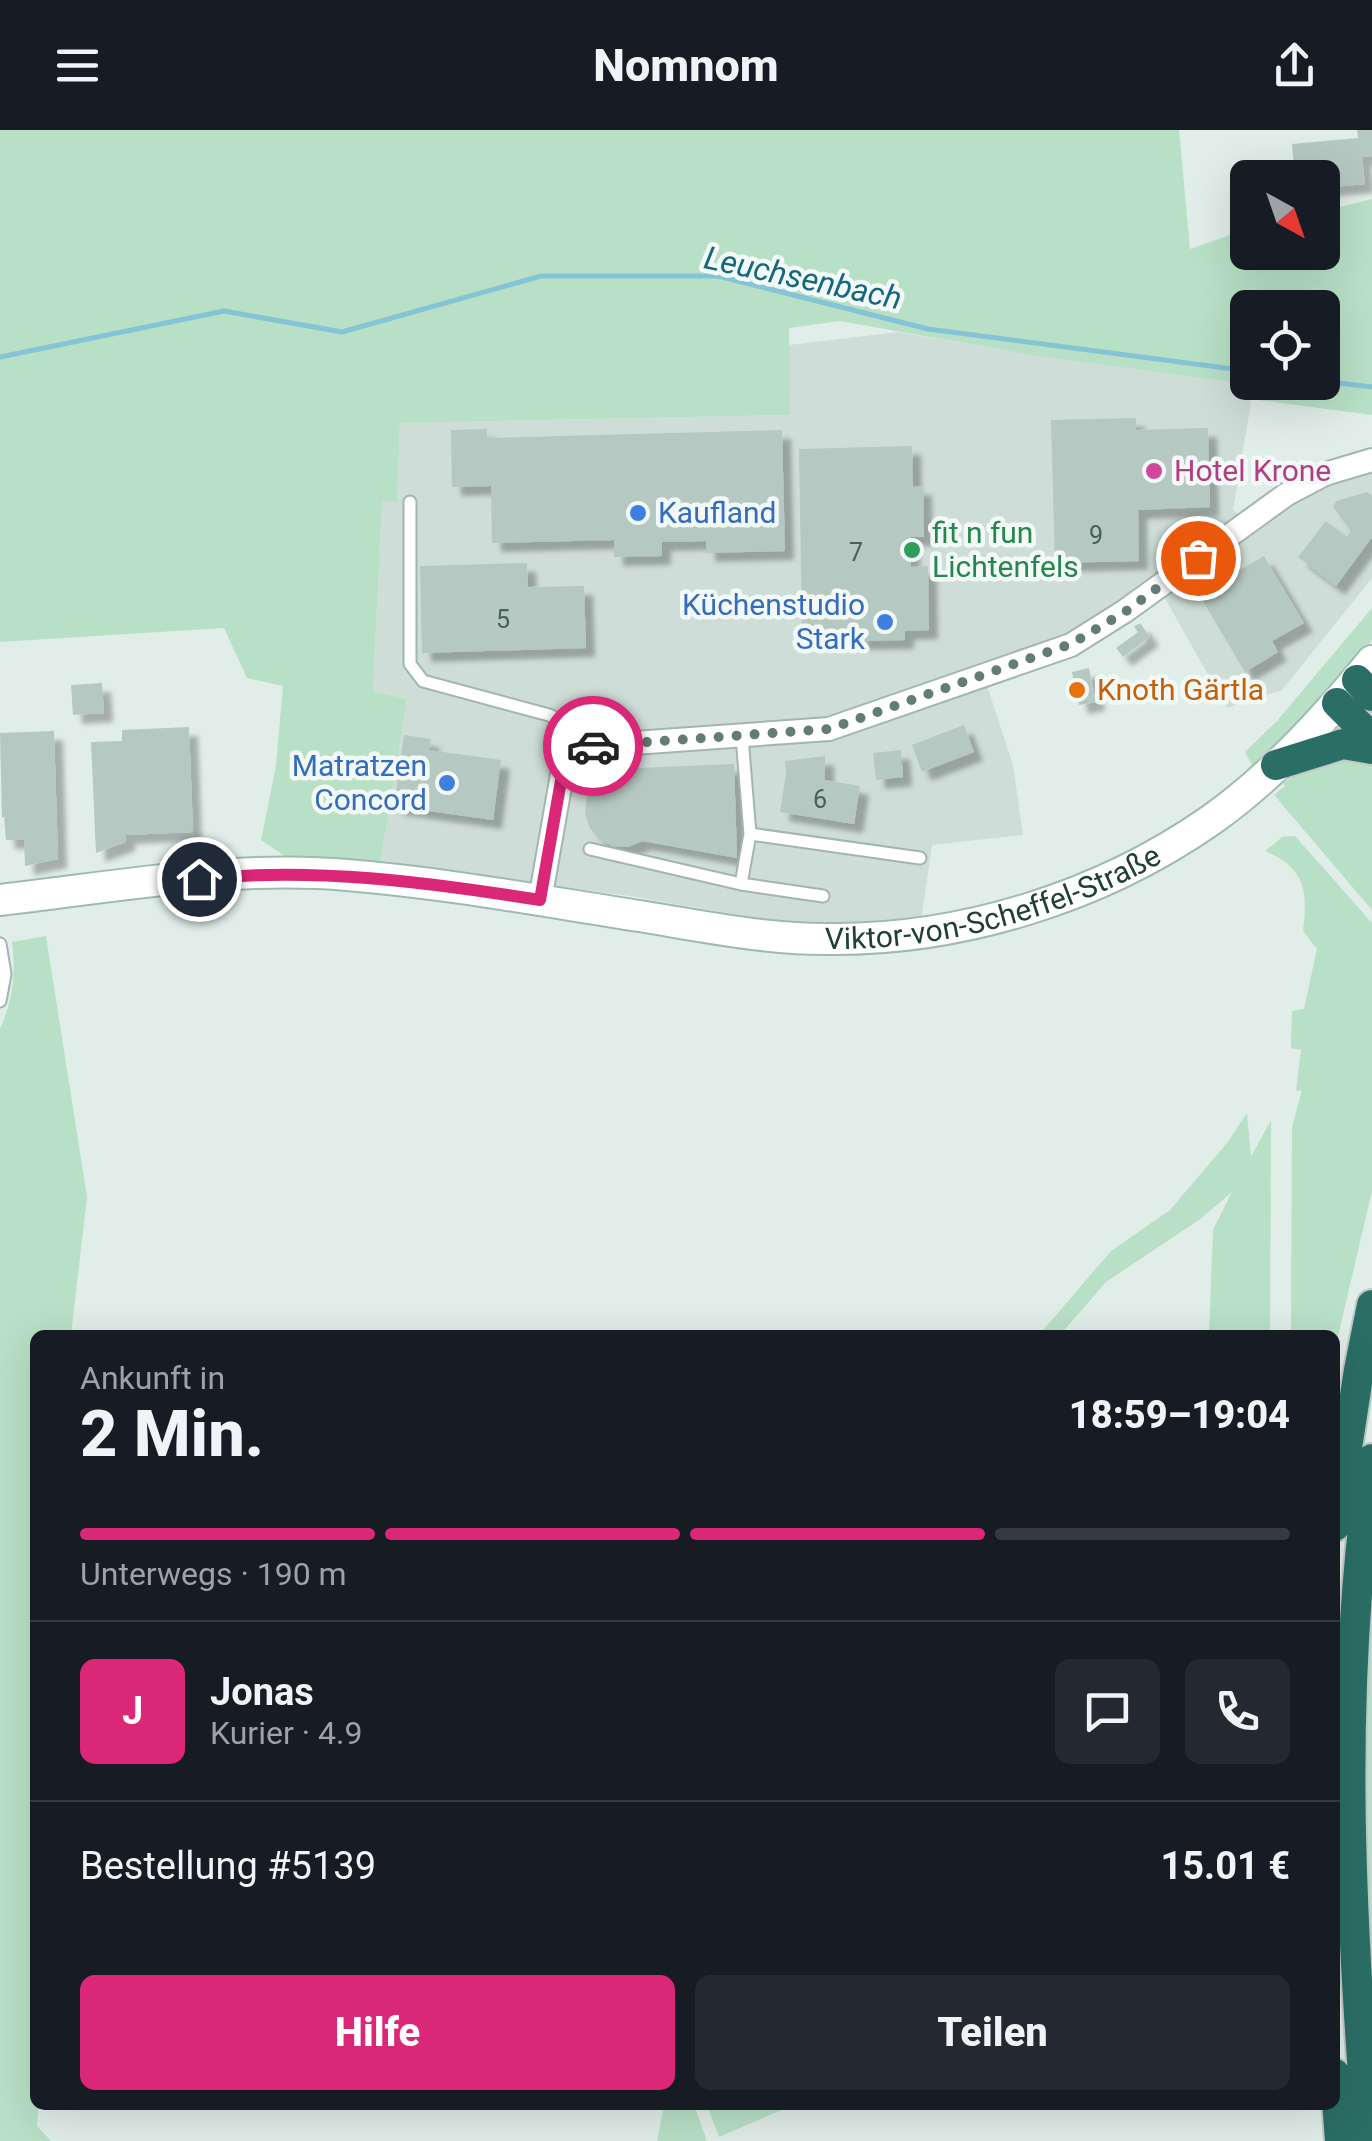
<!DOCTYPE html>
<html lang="de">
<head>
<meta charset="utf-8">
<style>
	:root { --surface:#171b24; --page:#242831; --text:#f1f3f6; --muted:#9ea1a6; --line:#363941; --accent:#db2777 }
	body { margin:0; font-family:Roboto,sans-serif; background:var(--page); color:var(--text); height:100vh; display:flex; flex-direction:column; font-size:38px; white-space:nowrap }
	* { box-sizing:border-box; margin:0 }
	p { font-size:32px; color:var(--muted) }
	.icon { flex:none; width:55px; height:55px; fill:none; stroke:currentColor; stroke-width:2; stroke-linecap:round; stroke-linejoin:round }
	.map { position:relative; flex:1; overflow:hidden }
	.drawer { position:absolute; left:30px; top:1200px; width:1310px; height:780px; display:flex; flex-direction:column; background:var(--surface); border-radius:15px; box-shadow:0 10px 40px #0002 }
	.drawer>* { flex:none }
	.needle { width:65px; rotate:140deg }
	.fabs { position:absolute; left:1230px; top:30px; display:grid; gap:20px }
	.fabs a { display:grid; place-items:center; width:110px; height:110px; border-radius:15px; background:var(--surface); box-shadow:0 10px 40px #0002; font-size:50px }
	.pin { position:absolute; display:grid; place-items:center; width:85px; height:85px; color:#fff; margin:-42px; border:5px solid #fff; border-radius:50%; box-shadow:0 2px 10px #0007 }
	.courier { position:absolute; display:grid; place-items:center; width:100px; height:100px; margin:-50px; border:8px solid #db2777; border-radius:50%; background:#fff; color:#222; box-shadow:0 2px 12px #0007 }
	.headline em { font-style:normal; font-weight:800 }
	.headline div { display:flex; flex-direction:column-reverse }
	.headline { display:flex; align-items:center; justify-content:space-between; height:170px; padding:0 50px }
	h1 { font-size:65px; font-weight:800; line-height:75px }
	.bar { display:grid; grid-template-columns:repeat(4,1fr); gap:15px 10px; align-content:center; height:120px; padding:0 50px }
	.bar i { height:12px; border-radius:8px; background:var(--line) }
	.bar .current { background:var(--accent) }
	.bar p { grid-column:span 4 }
	.line { display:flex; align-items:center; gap:25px; padding:0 50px; border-top:2px solid var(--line) }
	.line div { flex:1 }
	.round { display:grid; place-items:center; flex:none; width:105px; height:105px; border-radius:15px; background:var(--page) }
	.primary-button { display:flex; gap:20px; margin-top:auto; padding:20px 50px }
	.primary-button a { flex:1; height:115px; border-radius:15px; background:var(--accent); color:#fff; font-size:40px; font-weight:800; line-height:115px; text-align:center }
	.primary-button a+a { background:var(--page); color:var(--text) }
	header { display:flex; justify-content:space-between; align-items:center; height:130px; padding:0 50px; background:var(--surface); font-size:45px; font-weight:800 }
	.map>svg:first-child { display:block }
</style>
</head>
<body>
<header><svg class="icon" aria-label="menu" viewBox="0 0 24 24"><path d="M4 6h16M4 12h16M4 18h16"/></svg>Nomnom<svg class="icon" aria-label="share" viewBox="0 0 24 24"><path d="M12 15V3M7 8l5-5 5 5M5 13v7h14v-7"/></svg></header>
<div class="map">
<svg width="1372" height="2011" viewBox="0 0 1372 2011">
	<defs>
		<filter id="shadow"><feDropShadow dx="9" dy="9" stdDeviation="2.5" flood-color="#0004"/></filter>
	</defs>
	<rect width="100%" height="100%" fill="#e1ede9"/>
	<path fill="#cfddd8" d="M898,202L1036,226L1254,255L1233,380L1258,398L1302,367L1354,346L1372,342V448L1282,560L1227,578L1154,449L1080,498L980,534L1013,635L1023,705L932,715L921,791L908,794L779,792L630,766L380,735L407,569L373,561L382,370H397L400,293L789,285V215Z"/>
	<path fill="#b8e0c6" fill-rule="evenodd" d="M0,0H1179L1190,119L1247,99L1248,122H1322L1323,81L1372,69V285L1251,269L1253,255L1036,226L840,191L789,198L790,285L400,293L397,371H382L373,561L407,569L380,735L289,729L261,710L276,635L283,556L247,548L224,498L0,512ZM1248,178H1322V252H1248Z
		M1372,478V510L1321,572L1254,639L1245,622L1277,591Z
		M1338,628L1372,631V780L1274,665L1285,656L1283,653L1319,632Z
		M1295,706L1372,793V1061L1335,1219V1205H1291L1292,997L1302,960L1296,961L1301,920L1291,918L1292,881L1304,879L1317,819L1303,801C1308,762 1306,738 1265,721L1282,707Z
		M46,806L87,1067L71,1205H35V1975H39L37,1996L51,2011H0V899C13,869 16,845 12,812Z
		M1247,983L1251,1027L1271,990L1270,1205H1209L1213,1100L1232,1062L1199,1090L1106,1152L1060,1205H1039L1111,1121L1170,1080L1227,1013Z
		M1372,1465V1821L1365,1726V1612Z
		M664,1975H694L707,2011H657Z
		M707,1975H793L719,2007Z"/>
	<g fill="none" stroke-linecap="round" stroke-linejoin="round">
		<path stroke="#85c3d6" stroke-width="5" d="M0,227L224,181L342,202L541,146H718L928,199L1248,241
			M1322,251L1372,257"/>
	</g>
	<path fill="#b6c8c2" filter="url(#shadow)" d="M1357,0H1372V26L1362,27L1365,54L1322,58V48H1295L1292,14L1358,8Z
		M1136,288V300L1208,298L1210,377L1138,380L1139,431L1055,433L1051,290Z
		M487,299V308L782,300L785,421L706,423V411L662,412V426L614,427V410L492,413L491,356L452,357L451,300Z
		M912,316L913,357L923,356L924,407H911V437L928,436L929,500L905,501V510L858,511V501L802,502L799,319Z
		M1367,362L1372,366V407L1336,456L1298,427L1326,391L1347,407L1351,401L1333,377L1336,371Z
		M1264,426L1304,493L1272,511L1278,522L1245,542L1199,464Z
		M527,433L528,457L584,456L586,518L422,523L420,436Z
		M1140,493L1150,507L1123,527L1116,518L1138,502L1134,497Z
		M1089,538L1096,572L1079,575L1072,542Z
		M102,553L104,583L73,585L71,555Z
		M964,595L974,622L922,642L912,615Z
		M189,597L193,702L126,705V712L96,723L91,612L122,611V600Z
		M54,601L58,729L25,736L24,710H6L4,687H2L0,603Z
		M404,605L431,609L429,620L501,630L493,690L394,676Z
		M901,620L903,647L876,650L873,623Z
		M825,626V650L860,656L854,694L780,682L786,644L785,631Z
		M734,634L737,728L642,711L628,717L612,716L599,709L590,698L585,684L587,668L595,655L614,646L613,639Z"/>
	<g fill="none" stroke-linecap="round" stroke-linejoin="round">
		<g stroke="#a3b5b1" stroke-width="15">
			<path id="lane" d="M410,372V534L423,551L549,585L570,595L586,619
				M742,607L750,704L920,728
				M590,719L741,754L823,766
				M741,754L750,704
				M0,814L5,844L0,871"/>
		</g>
		<g stroke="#a3b5b1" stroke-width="26">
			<path id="street" d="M540,770L562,645C568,629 577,624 592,616L829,599L1071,515L1125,481L1287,364L1325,344L1372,330"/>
		</g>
		<g stroke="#9fbab2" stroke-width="34">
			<g id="secondary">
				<path id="s1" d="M0,770C114,757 232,735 347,745C445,753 542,771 639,786C701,796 764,809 826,809C960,811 1101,767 1211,690C1272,647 1325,589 1372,531"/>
			</g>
		</g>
		<g stroke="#c1c9c8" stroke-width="34">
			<path id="highway" d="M1357,550L1372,566
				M1337,573L1372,608
				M1276,635L1343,614L1372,619
				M1335,1396L1359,1240L1372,1175
				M1335,1944L1340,2011
				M1368,2011C1350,1784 1338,1555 1372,1329"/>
		</g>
		<use href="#lane" stroke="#fff" stroke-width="11"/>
		<use href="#street" stroke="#fff" stroke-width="22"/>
		<use href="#secondary" stroke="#fff" stroke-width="30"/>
		<use href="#highway" stroke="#2a6e65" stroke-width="30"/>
	</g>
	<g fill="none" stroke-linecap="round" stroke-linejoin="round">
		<path stroke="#647c77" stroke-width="10" stroke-dasharray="0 18" d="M593,616L829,599L1071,514L1125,482L1198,428"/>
		<path stroke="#db2777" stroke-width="12" d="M199,749C315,737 426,752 540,770L562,645L567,632L593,616"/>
	</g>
	<circle fill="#d1479c" stroke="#f2f9f6" stroke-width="4" cx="1154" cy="341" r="10"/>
	<g fill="#3f7fe0" stroke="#f2f9f6" stroke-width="4">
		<circle cx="638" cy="383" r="10"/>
		<circle cx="885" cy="492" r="10"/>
		<circle cx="447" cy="653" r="10"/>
	</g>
	<circle fill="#2e9e5b" stroke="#f2f9f6" stroke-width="4" cx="912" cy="420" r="10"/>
	<circle fill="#e8710a" stroke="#f2f9f6" stroke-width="4" cx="1077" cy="560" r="10"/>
	<g text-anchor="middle" stroke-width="9" stroke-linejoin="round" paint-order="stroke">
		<g font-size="25" fill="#46615b">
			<text x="1096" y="414">9</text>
			<text x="856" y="431">7</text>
			<text x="503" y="498">5</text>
			<text x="820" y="678">6</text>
		</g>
		<g font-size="30" fill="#b23c85" stroke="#f2f9f6" text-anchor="start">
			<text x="1174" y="351">Hotel Krone</text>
		</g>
		<g font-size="30" fill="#366cbe" stroke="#f2f9f6" text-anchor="end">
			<text x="658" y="393" text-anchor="start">Kaufland</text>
			<text x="865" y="485">Küchenstudio<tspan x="865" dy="34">Stark</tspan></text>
			<text x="427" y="646">Matratzen<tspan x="427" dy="34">Concord</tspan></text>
		</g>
		<g font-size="30" fill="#27864d" stroke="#f2f9f6" text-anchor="start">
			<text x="932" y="413">fit n fun<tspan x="932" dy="34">Lichtenfels</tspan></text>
		</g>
		<g font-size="30" fill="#c56008" stroke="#f2f9f6" text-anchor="start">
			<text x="1097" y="570">Knoth Gärtla</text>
		</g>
		<g font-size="30" fill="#203f39" stroke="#f2f9f6">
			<text dy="10" stroke="none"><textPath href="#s1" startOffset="1005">Viktor-von-Scheffel-Straße</textPath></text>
		</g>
		<g font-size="32" font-style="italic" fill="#156680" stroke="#f2f9f6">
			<text transform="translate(803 148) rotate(12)" y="11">Leuchsenbach</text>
		</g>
	</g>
</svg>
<div class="fabs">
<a><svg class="needle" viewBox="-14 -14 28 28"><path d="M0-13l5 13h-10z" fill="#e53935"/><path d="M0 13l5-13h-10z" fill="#9ea1a6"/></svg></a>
<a><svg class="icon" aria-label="locate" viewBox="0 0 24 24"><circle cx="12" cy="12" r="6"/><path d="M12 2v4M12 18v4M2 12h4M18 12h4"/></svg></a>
</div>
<div class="pin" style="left:1198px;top:428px;background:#ea580c"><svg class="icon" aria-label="bag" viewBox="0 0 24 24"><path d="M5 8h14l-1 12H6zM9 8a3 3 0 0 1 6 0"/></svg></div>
<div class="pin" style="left:199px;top:749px;background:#1f2937"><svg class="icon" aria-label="home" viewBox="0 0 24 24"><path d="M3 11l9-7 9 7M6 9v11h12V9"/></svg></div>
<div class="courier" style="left:593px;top:616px"><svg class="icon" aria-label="car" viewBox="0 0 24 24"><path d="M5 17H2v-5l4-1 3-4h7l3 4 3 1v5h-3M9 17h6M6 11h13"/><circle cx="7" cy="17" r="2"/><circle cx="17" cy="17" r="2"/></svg></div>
<section class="drawer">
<div class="headline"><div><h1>2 Min.</h1><p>Ankunft in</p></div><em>18:59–19:04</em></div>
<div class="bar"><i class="current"></i><i class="current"></i><i class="current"></i><i></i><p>Unterwegs · 190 m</p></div>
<div class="line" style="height:180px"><b class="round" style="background:var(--accent);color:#fff">J</b><div><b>Jonas</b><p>Kurier · 4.9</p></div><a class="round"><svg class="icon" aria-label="chat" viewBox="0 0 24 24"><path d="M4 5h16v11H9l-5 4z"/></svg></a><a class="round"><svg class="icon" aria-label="phone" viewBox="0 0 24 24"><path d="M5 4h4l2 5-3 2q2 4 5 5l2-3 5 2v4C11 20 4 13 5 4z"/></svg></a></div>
<div class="line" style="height:130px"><div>Bestellung #5139</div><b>15.01 €</b></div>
<div class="primary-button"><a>Hilfe</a><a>Teilen</a></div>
</section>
</div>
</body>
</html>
